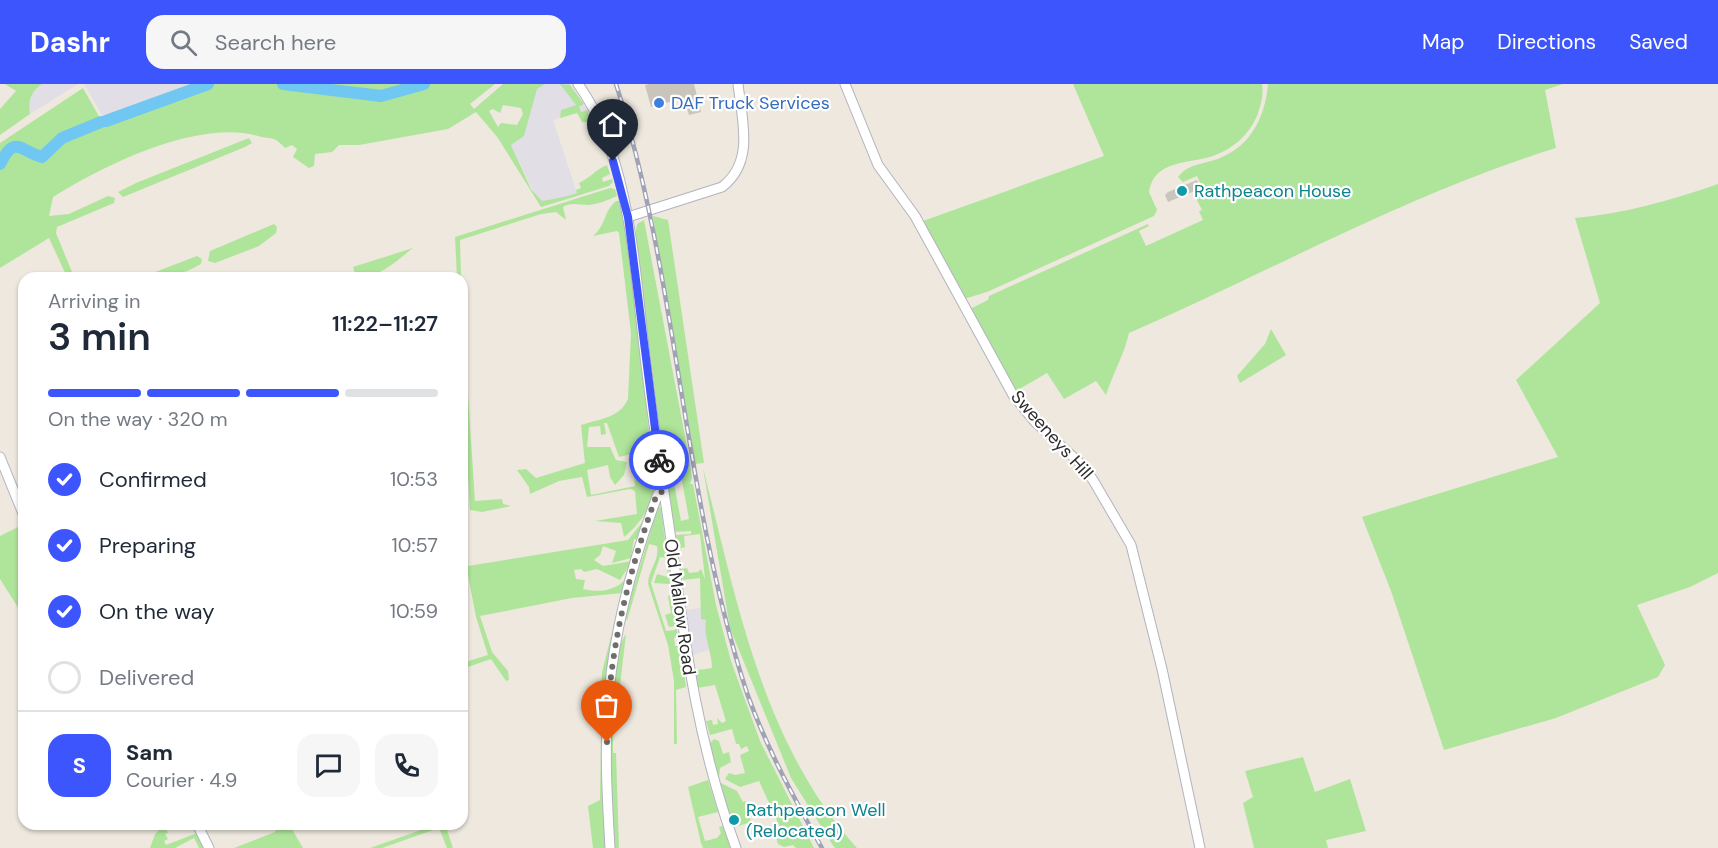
<!DOCTYPE html>
<html lang="en">
<head>
<meta charset="utf-8">
<style>
	:root { --surface:#fff; --page:#f6f6f7; --text:#1f2937; --muted:#747a83; --line:#e0e1e3; --accent:#3c55fd }
	body { margin:0; font-family:"DM Sans",sans-serif; background:var(--page); color:var(--text); height:100vh; display:flex; flex-direction:column; font-size:22px; white-space:nowrap }
	* { box-sizing:border-box; margin:0 }
	p { font-size:20px; color:var(--muted) }
	.icon { flex:none; width:33px; height:33px; fill:none; stroke:currentColor; stroke-width:2; stroke-linecap:round; stroke-linejoin:round }
	.map { position:relative; flex:1; overflow:hidden }
	.sheet { position:absolute; left:18px; top:188px; width:450px; height:558px; display:flex; flex-direction:column; background:var(--surface); border-radius:18px; box-shadow:0 2px 4px #0004 }
	.sheet>* { flex:none }
	.pin { position:absolute; display:grid; place-items:center; width:51px; height:51px; color:#fff; margin:-62px -26px; border-radius:50% 50% 50% 0; rotate:-45deg; box-shadow:0 0 6px #0007 }
	.pin .icon { rotate:45deg }
	.courier { position:absolute; display:grid; place-items:center; width:60px; height:60px; margin:-30px; border:4px solid #3c55fd; border-radius:50%; background:#fff; color:#222; box-shadow:0 2px 8px #0007 }
	.headline em { font-style:normal; font-weight:600 }
	.headline div { display:flex; flex-direction:column-reverse }
	.headline { display:flex; align-items:center; justify-content:space-between; height:102px; padding:0 30px }
	h1 { font-size:39px; font-weight:600; line-height:45px }
	.bar { display:grid; grid-template-columns:repeat(4,1fr); gap:9px 6px; align-content:center; height:72px; padding:0 30px }
	.bar i { height:8px; border-radius:4px; background:var(--line) }
	.bar .selected { background:var(--accent) }
	.bar p { grid-column:span 4 }
	.line { display:flex; align-items:center; gap:15px; padding:0 30px; border-top:2px solid var(--line) }
	.line div { flex:1 }
	.round { display:grid; place-items:center; flex:none; width:63px; height:63px; border-radius:18px; background:var(--page) }
	ol { padding:0 30px; list-style:none }
	li { display:flex; align-items:center; gap:18px; height:66px }
	li p { margin-inline-start:auto }
	li .icon { padding:6px; border-radius:50%; background:var(--accent); color:#fff; stroke-width:4 }
	li:last-child { color:var(--muted) }
	li i { width:33px; height:33px; border:3px solid var(--line); border-radius:50% }
	header { display:flex; align-items:center; gap:36px; box-sizing:border-box; height:84px; padding:0 30px; background:var(--accent); color:#fff }
	header strong { font-size:28px }
	nav { display:flex; gap:33px; margin-inline-start:auto; font-size:21px }
	.search { width:420px; height:54px; background:var(--page); display:flex; align-items:center; gap:15px; box-sizing:border-box; padding:0 21px; border-radius:18px; color:var(--muted); font-size:22px }
	.map>svg:first-child { display:block }
</style>
</head>
<body>
<header>
<strong>Dashr</strong>
<div class="search"><svg class="icon" aria-label="search" viewBox="0 0 24 24"><circle cx="10" cy="10" r="6"/><path d="M15 15l6 6"/></svg>Search here</div>
<nav><a>Map</a><a>Directions</a><a>Saved</a></nav>
</header>
<div class="map">
<svg width="1718" height="764" viewBox="0 0 1718 764">
	<rect width="100%" height="100%" fill="#eee8de"/>
	<path fill="#e1dee6" d="M30,0H78L30,30L29,21L34,5Z
		M84,0H203L104,34Z
		M545,0H570L587,26L553,36L578,112L541,123L511,61L498,43L501,39L525,42L537,4Z
		M701,524V534L706,536L711,565L693,571L686,526Z"/>
	<path fill="#afe59a" fill-rule="evenodd" d="M5,0H42C31,7 28,17 30,30L0,51V25L16,7Z
		M203,0H495L470,20L474,25L503,0H545L537,5L524,52L511,61L531,105L542,117C554,115 565,113 577,109L576,106L581,104L579,99C590,94 595,86 607,81L610,90L602,94L603,98L612,95L613,98L609,102L541,123L498,54L476,28L448,45L359,61H339L332,68L315,70L314,82L309,84L293,73L297,65L292,61L285,64C273,51 273,56 258,52C197,35 105,81 53,113L49,132L69,130L108,112L115,114L114,119L57,143L56,149L74,193H67L49,154L0,184V59L83,4L101,36ZM503,21L521,24L523,30L517,41L501,39L498,43L489,27L493,25L500,29Z
		M560,0L570,1L584,20L579,23L581,28L587,26L592,39L582,38L577,29L560,34L561,26L576,21Z
		M1073,0H1262C1264,11 1261,21 1257,32C1248,52 1234,64 1213,72C1190,80 1154,75 1149,108L1157,126L1154,132L987,208L964,215L923,137L1104,72Z
		M1268,0H1563L1545,6L1556,64C1407,110 1272,187 1129,249C1124,271 1113,289 1106,311L1096,297L1064,315L1047,289L1016,307L970,225L988,216L989,212L1148,140L1149,142L1139,147L1146,162L1203,136L1199,127L1202,126L1194,110L1204,108L1197,92L1183,98L1178,93C1187,81 1198,81 1211,77C1248,67 1265,36 1268,0Z
		M249,54L252,59L245,63L123,113L118,108L136,99Z
		M1718,100V489L1690,503L1637,521L1665,581L1658,593L1556,634L1444,666L1391,507L1362,433L1558,373L1516,296L1600,219L1575,134C1623,130 1672,116 1718,100Z
		M610,104L615,105L617,112C608,116 599,120 588,121C578,121 572,118 563,123L566,136L556,128L541,130L460,156L461,193H457L455,153Z
		M616,117H620L626,145L651,365L619,373L607,339H604L606,350L601,351L600,342L589,343L587,363H610L616,376L627,378L624,391L615,401L610,393L608,381L587,386L591,411L635,402L632,374L652,370L654,372C657,406 652,430 624,453L621,439L595,437L637,430L635,407L630,405L587,413L582,393L559,397L530,410L529,403L517,386L526,385L536,394L585,379L581,341C599,335 620,334 628,315L631,249L619,149L617,147L593,152C607,140 603,128 616,117Z
		M653,132L668,136L704,379L695,380L666,222Z
		M644,136L688,368L692,394L690,400H693L716,521L731,577L760,657L814,764H796L793,761L784,763L778,760L773,744L780,746V743L759,697L740,703L725,695L729,689L735,691L745,689L740,671L749,667L747,662L741,665L739,660H736L732,645L710,651L706,637L712,636L713,641L718,640L717,634L722,639L726,637L715,601L697,604L692,587L712,584C712,568 703,552 706,536L701,535L700,494L683,496L681,485L687,484L689,489L698,488L701,485L705,495L700,450L684,452L685,463L678,465L676,451L691,450V447L673,448L635,153L637,140ZM679,381L689,435L681,437L671,383Z
		M274,140L277,143L276,149L259,162L215,179L208,177L210,167Z
		M413,164C395,178 380,194 356,193L353,183Z
		M197,172L202,175L201,180C183,191 163,194 142,193Z
		M462,220L475,417L502,415L503,420L511,422L482,428L470,426L462,290Z
		M1271,245L1286,271L1240,299L1237,292L1265,260Z
		M703,384C737,517 762,659 857,764H835L832,760L791,694L730,544Z
		M658,422L661,424L671,505L669,500L654,499L657,490L668,493L666,474L660,473L651,499L666,547L675,546V542L669,543L665,531L671,529L668,512L672,511L678,553L674,554L675,562H680L686,603L676,606L677,660H674V597L668,561L648,500C648,486 660,476 657,462L649,460L627,537L625,532Z
		M644,436L637,457V455H634L631,474L612,479L616,467L603,462L600,471L594,476L603,482L632,477L620,496L597,485L584,488L581,485L574,486L576,495L585,496L583,505C600,509 614,507 626,495L607,589L606,764H593L588,722L600,716L602,588L622,509L572,514L480,532L492,568L508,587L509,596L506,597L491,575L462,585V579L488,571L476,533L462,460L468,459V482L628,456Z
		M20,442L24,449V533L0,495V452Z
		M626,550L617,627L624,629V633L613,632V669H616L619,764H612C611,719 602,583 626,550Z
		M714,655L719,657L723,670L729,668L731,678L720,684L719,694L709,660Z
		M1303,673L1315,708L1350,695L1366,747L1326,756L1328,764H1254L1243,719L1253,713L1245,687Z
		M708,696L718,728L698,733L705,757L717,754L721,749L719,743L723,742L731,764H703L701,759L688,703Z
		M721,699L737,707L743,718L746,717L749,725L752,724L754,731L750,733L751,738L732,744L719,702Z
		M165,740H173L166,744L168,749L165,750L168,755L164,757L166,761L197,749L206,764H199L194,754L175,764H150L155,750Z
		M284,740H289L303,764H234L275,748L276,744Z
		M438,740H445L453,764H447L439,744L382,764H370Z"/>
	<g fill="none" stroke-linecap="round" stroke-linejoin="round">
		<path stroke="#70c7f1" stroke-width="12" d="M283,0L381,12L424,0
			M106,37L208,0
			M0,80C15,50 20,67 42,73L62,54L101,38"/>
	</g>
	<path fill="#c9c5bd" d="M649,0H694L701,28L689,31L684,14L651,23L645,1Z
		M1197,96L1200,103L1197,106L1168,118L1165,111L1168,108Z"/>
	<g fill="none" stroke-linecap="round" stroke-linejoin="round">
		<g stroke="#b2b3bf" stroke-width="11">
			<path id="minor" d="M578,0C633,76 635,198 647,288C654,347 664,405 672,463C686,569 699,663 736,764
				M845,0L878,81L915,132L1013,311L1035,338L1081,380L1093,396L1131,461L1162,585L1200,764
				M628,133L722,103C755,78 742,36 738,0
				M0,373L24,432
				M197,740L209,764
				M610,764C607,713 604,660 609,609C615,542 634,473 658,410L664,407"/>
		</g>
		<use href="#minor" stroke="#fff" stroke-width="9"/>
		<g stroke="#a0a2b6" stroke-width="4.5">
			<path id="rail" d="M616,0C679,198 682,411 747,609C766,663 794,714 822,764"/>
		</g>
		<use href="#rail" stroke="#fff" stroke-width="2" stroke-dasharray="7" stroke-linecap="butt"/>
	</g>
	<g fill="none" stroke-linecap="round" stroke-linejoin="round">
		<path stroke="#706e6a" stroke-width="6" stroke-dasharray="0 10.8" d="M607,658C607,574 628,489 657,410L664,407L659,376"/>
		<path stroke="#3c55fd" stroke-width="8" d="M613,77L628,133L659,376"/>
	</g>
	<circle fill="#3f7fe0" stroke="#fff" stroke-width="2" cx="659" cy="19" r="6"/>
	<g fill="#0f9aa8" stroke="#fff" stroke-width="2">
		<circle cx="1182" cy="107" r="6"/>
		<circle cx="734" cy="736" r="6"/>
	</g>
	<g text-anchor="middle" stroke-width="4.5" stroke-linejoin="round" paint-order="stroke">
		<g font-size="18" fill="#366cbe" stroke="#fff" text-anchor="start">
			<text x="671" y="25">DAF Truck Services</text>
		</g>
		<g font-size="18" fill="#0d838f" stroke="#fff" text-anchor="start">
			<text x="1194" y="113">Rathpeacon House</text>
			<text x="746" y="732">Rathpeacon Well<tspan x="746" dy="21">(Relocated)</tspan></text>
		</g>
		<g font-size="18" fill="#2c2c2c" stroke="#fff">
			<text transform="translate(1052 351) rotate(48)" y="6">Sweeneys Hill</text>
			<text transform="translate(680 523) rotate(82)" y="6">Old Mallow Road</text>
		</g>
	</g>
</svg>
<div class="pin" style="left:607px;top:658px;background:#ea580c"><svg class="icon" aria-label="bag" viewBox="0 0 24 24"><path d="M5 8h14l-1 12H6zM9 8a3 3 0 0 1 6 0"/></svg></div>
<div class="pin" style="left:613px;top:77px;background:#1f2937"><svg class="icon" aria-label="home" viewBox="0 0 24 24"><path d="M3 11l9-7 9 7M6 9v11h12V9"/></svg></div>
<div class="courier" style="left:659px;top:376px"><svg class="icon" aria-label="bike" viewBox="0 0 24 24"><circle cx="6" cy="16" r="4"/><circle cx="18" cy="16" r="4"/><path d="M6 16l4-8h5l3 8M10 8l3 8H6M13 5h3"/></svg></div>
<section class="sheet">
<div class="headline"><div><h1>3 min</h1><p>Arriving in</p></div><em>11:22–11:27</em></div>
<div class="bar"><i class="selected"></i><i class="selected"></i><i class="selected"></i><i></i><p>On the way · 320 m</p></div>
<ol>
<li><svg class="icon" aria-label="check" viewBox="0 0 24 24"><path d="M5 12l5 5 9-10"/></svg>Confirmed<p>10:53</p></li>
<li><svg class="icon" aria-label="check" viewBox="0 0 24 24"><path d="M5 12l5 5 9-10"/></svg>Preparing<p>10:57</p></li>
<li><svg class="icon" aria-label="check" viewBox="0 0 24 24"><path d="M5 12l5 5 9-10"/></svg>On the way<p>10:59</p></li>
<li><i></i>Delivered</li>
</ol>
<div class="line" style="height:108px"><b class="round" style="background:var(--accent);color:#fff">S</b><div><b>Sam</b><p>Courier · 4.9</p></div><a class="round"><svg class="icon" aria-label="chat" viewBox="0 0 24 24"><path d="M4 5h16v11H9l-5 4z"/></svg></a><a class="round"><svg class="icon" aria-label="phone" viewBox="0 0 24 24"><path d="M5 4h4l2 5-3 2q2 4 5 5l2-3 5 2v4C11 20 4 13 5 4z"/></svg></a></div>
</section>
</div>
</body>
</html>
